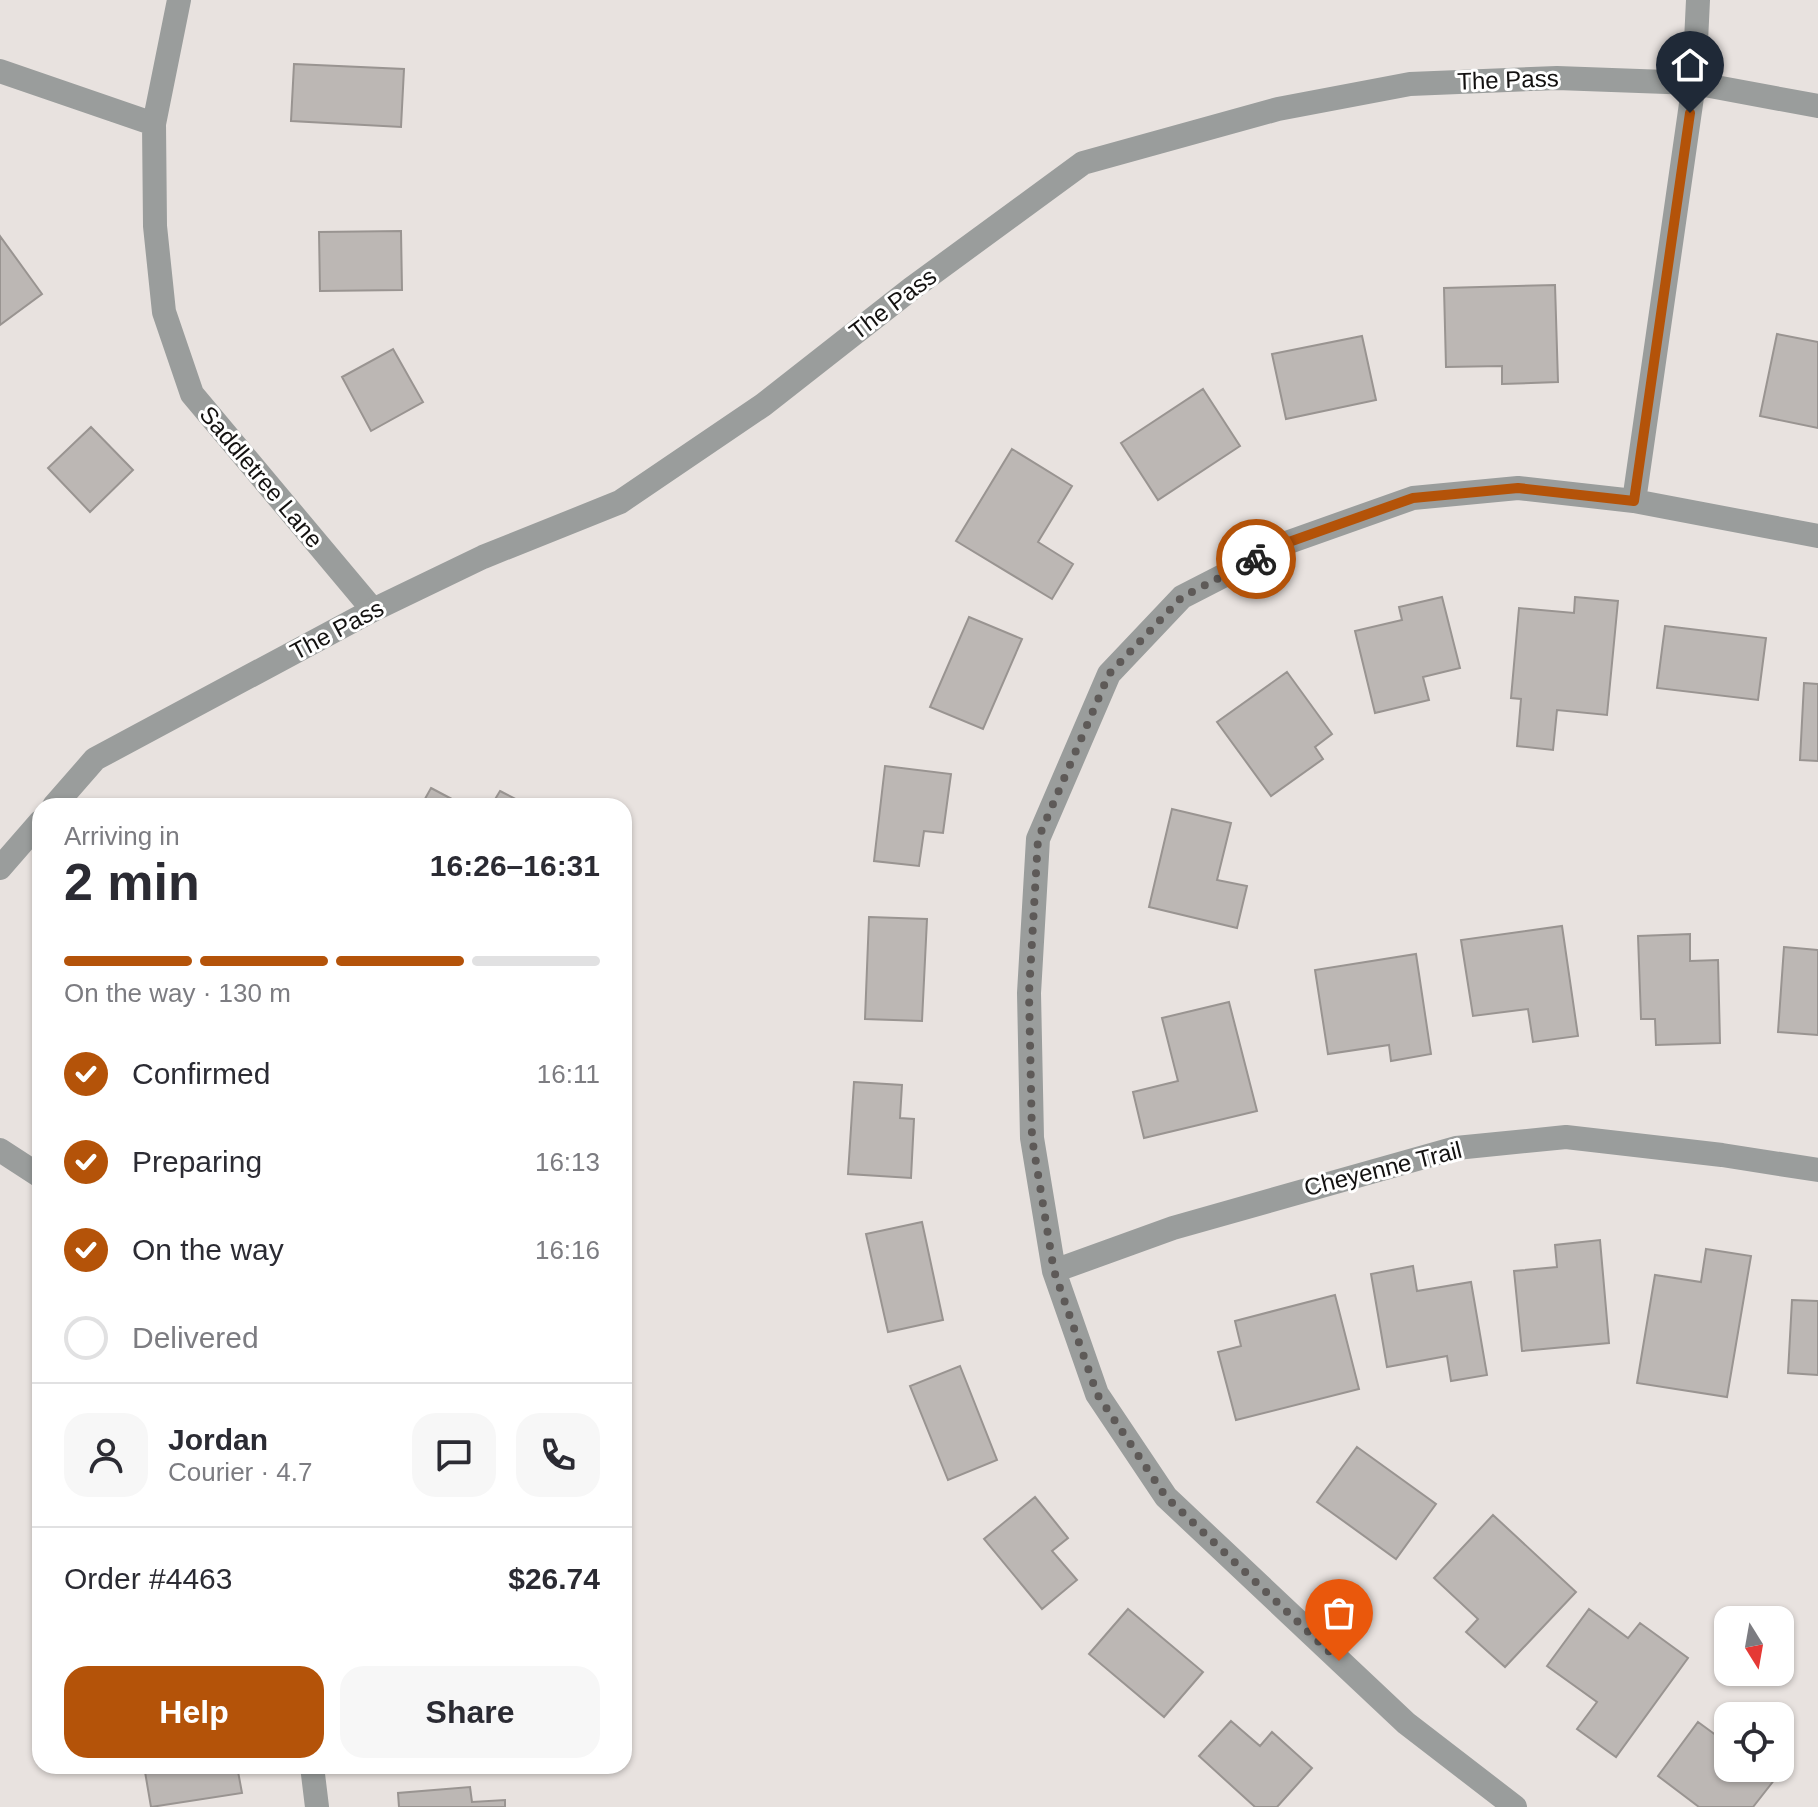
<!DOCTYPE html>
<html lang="en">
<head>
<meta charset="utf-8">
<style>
	:root { --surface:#fff; --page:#f7f7f7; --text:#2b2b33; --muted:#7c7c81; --line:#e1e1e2; --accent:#b45309 }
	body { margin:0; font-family:Arial,sans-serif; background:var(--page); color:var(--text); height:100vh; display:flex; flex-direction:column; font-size:30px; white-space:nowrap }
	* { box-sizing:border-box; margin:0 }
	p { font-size:26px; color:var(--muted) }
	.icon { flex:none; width:44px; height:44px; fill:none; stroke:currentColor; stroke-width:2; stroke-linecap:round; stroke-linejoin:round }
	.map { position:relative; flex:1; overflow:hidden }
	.drawer { position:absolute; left:32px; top:798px; width:600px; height:976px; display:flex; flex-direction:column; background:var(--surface); border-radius:24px; box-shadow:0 2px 6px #0004 }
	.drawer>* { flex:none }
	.needle { width:52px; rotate:169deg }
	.buttons { position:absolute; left:1714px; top:1606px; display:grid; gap:16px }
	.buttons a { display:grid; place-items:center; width:80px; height:80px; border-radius:16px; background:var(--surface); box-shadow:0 2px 6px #0004; font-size:40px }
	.pin { position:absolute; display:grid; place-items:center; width:68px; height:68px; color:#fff; margin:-82px -34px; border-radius:50% 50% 50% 0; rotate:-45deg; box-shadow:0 0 8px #0007 }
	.pin .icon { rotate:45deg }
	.courier { position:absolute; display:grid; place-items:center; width:80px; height:80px; margin:-40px; border:6px solid #b45309; border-radius:50%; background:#fff; color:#222; box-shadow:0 2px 10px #0007 }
	.headline em { font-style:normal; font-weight:800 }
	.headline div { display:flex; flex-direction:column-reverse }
	.headline { display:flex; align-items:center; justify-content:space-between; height:136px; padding:0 32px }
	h1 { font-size:52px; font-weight:800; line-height:60px }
	.bar { display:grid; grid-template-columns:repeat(4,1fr); gap:12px 8px; align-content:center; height:96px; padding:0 32px }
	.bar i { height:10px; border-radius:6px; background:var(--line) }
	.bar .current { background:var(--accent) }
	.bar p { grid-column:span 4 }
	.line { display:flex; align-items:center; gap:20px; padding:0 32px; border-top:2px solid var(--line) }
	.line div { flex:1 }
	.round { display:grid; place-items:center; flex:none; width:84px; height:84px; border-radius:24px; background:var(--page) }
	ol { padding:0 32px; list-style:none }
	li { display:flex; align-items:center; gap:24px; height:88px }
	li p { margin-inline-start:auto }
	li .icon { padding:8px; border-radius:50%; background:var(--accent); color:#fff; stroke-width:4 }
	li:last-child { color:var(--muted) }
	li i { width:44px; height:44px; border:4px solid var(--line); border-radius:50% }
	.button { display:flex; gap:16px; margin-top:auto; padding:16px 32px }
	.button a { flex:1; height:92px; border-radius:24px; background:var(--accent); color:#fff; font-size:32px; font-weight:800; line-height:92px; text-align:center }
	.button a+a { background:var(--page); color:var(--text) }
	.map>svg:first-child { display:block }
</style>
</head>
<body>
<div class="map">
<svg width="1818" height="1807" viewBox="0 0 1818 1807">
	<rect width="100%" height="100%" fill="#e8e2df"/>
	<path fill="#bcb7b4" stroke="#999491" stroke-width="2" d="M294,64L404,69L401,127L291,121Z
		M401,231L402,290L320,291L319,232Z
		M0,236L42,294L0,325Z
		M1555,285L1558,382L1502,384V366L1446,367L1444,288Z
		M1777,334L1818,342V428L1760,416Z
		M1362,336L1376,400L1286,419L1272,354Z
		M393,349L423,402L371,431L342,377Z
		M1203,389L1240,446L1158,500L1121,443Z
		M91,427L133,470L90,512L48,468Z
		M1012,449L1072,486L1038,542L1073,564L1052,599L956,541Z
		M1442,597L1460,668L1423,677L1429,700L1375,713L1355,631L1402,620L1399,607Z
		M1575,597L1618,601L1607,715L1557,710L1553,750L1517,746L1521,699L1511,698L1519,608L1574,613Z
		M969,617L1022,639L983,729L930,707Z
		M1665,626L1766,638L1758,700L1657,688Z
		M1287,672L1332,734L1315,747L1323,759L1271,796L1217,722Z
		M1804,683L1818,684V761L1800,760Z
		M885,766L951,774L943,833L924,831L919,866L874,861Z
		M431,788L465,806H421Z
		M500,791L529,806H491Z
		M1172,809L1231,823L1217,880L1247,886L1237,928L1149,907Z
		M869,917L927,919L922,1021L865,1019Z
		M1562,926L1578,1036L1533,1042L1528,1009L1473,1016L1461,940Z
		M1690,934V961L1718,960L1720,1043L1656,1045L1655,1019H1641L1638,936Z
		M1784,947L1818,950V1035L1778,1032Z
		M1416,954L1431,1054L1391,1061L1389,1045L1328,1054L1315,970Z
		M1229,1002L1257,1111L1144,1138L1133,1092L1178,1081L1162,1018Z
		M854,1082L902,1085L900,1118L914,1119L911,1178L848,1174Z
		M922,1222L943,1320L888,1332L866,1234Z
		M1600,1240L1609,1343L1522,1351L1514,1271L1557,1267L1555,1245Z
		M1706,1249L1751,1256L1727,1397L1637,1383L1655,1275L1701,1282Z
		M1413,1266L1417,1291L1471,1282L1487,1375L1451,1381L1447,1356L1387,1367L1371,1274Z
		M1335,1295L1359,1389L1236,1420L1218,1352L1241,1346L1235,1321Z
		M1792,1300L1818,1301V1375L1788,1373Z
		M960,1366L997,1460L948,1480L910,1386Z
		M1357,1447L1436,1504L1396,1559L1317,1502Z
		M1035,1497L1068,1538L1052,1551L1077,1580L1042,1609L984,1539Z
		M1493,1515L1576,1592L1505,1667L1466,1632L1478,1619L1434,1578Z
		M1128,1609L1203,1672L1164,1717L1089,1654Z
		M1589,1609L1628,1638L1640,1623L1688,1658L1616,1757L1577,1729L1597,1702L1547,1666Z
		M1231,1721L1260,1746L1272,1732L1312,1768L1277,1807H1255L1199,1756Z
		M1698,1722L1728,1744V1768H1760L1775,1779L1753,1807H1699L1658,1776Z
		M144,1766H237L242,1793L151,1807Z
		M470,1787L472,1802L505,1800V1807H399L398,1793Z"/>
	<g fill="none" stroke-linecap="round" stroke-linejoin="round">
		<path stroke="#9a9d9c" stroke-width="24" d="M179,0L154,124L155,226L164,312L192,394L373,610
			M0,71L154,124
			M1634,501L1694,83L1698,0
			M0,1150L40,1176
			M1054,1271L1173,1228L1456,1148L1566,1137L1722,1155L1818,1170
			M312,1766L317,1807
			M1515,1807L1406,1723L1166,1497L1097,1394L1054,1271L1032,1138L1029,993L1038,839L1109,674L1182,597L1289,542L1413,498L1518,488L1634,501L1818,536"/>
		<path stroke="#9a9d9c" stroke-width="24" d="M54,806L95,759L373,610L483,557L620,502L763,405L911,289L1083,163L1278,109L1410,84L1557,78L1694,83L1818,106
			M0,868L40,822"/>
	</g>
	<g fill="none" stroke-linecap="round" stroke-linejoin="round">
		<path stroke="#5e5a58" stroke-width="8" stroke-dasharray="0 14.4" d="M1256,559L1182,597L1109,674L1038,839L1029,993L1032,1138L1054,1271L1097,1394L1166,1497L1339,1661"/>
		<path stroke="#b45309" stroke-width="10" d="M1256,559L1289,542L1413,498L1518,488L1634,501L1690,113"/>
	</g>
	<g text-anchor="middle" stroke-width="6" stroke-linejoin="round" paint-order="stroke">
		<g font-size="24" fill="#131110" stroke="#fff">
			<text transform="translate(1508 80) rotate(-2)" y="8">The Pass</text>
			<text transform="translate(893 304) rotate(-37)" y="8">The Pass</text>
			<text transform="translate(261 477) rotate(50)" y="8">Saddletree Lane</text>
			<text transform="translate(337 630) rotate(-28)" y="8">The Pass</text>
			<text transform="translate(1383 1169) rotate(-14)" y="8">Cheyenne Trail</text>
		</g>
	</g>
</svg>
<div class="buttons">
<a><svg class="needle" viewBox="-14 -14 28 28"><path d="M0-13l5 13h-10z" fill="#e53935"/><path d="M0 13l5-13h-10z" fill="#7c7c81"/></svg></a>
<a><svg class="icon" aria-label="locate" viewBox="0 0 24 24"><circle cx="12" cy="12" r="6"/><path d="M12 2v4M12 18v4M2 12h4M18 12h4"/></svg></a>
</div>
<div class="pin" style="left:1339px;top:1661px;background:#ea580c"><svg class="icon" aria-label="bag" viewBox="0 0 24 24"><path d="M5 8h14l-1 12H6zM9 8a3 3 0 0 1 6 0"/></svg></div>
<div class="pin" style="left:1690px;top:113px;background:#1f2937"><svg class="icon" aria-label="home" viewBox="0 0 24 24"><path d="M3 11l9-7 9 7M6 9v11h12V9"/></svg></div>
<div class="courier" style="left:1256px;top:559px"><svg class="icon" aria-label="bike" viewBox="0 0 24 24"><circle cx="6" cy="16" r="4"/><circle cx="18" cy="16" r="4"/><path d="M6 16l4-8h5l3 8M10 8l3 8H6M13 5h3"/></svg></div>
<section class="drawer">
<div class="headline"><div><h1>2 min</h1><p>Arriving in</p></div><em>16:26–16:31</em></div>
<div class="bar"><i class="current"></i><i class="current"></i><i class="current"></i><i></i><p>On the way · 130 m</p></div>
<ol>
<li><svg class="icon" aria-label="check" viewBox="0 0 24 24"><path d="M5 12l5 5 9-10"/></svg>Confirmed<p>16:11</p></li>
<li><svg class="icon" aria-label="check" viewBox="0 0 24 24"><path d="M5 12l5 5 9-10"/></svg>Preparing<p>16:13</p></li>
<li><svg class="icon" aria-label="check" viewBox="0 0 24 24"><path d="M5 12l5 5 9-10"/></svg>On the way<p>16:16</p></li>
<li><i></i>Delivered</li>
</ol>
<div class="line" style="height:144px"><a class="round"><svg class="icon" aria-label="person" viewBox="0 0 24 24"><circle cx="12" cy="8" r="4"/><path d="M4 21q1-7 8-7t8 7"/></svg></a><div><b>Jordan</b><p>Courier · 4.7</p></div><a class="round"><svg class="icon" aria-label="chat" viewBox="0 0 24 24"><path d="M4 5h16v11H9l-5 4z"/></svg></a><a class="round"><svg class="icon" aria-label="phone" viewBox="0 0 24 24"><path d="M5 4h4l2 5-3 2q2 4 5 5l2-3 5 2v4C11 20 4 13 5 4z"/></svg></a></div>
<div class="line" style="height:104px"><div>Order #4463</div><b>$26.74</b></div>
<div class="button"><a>Help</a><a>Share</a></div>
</section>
</div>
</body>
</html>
